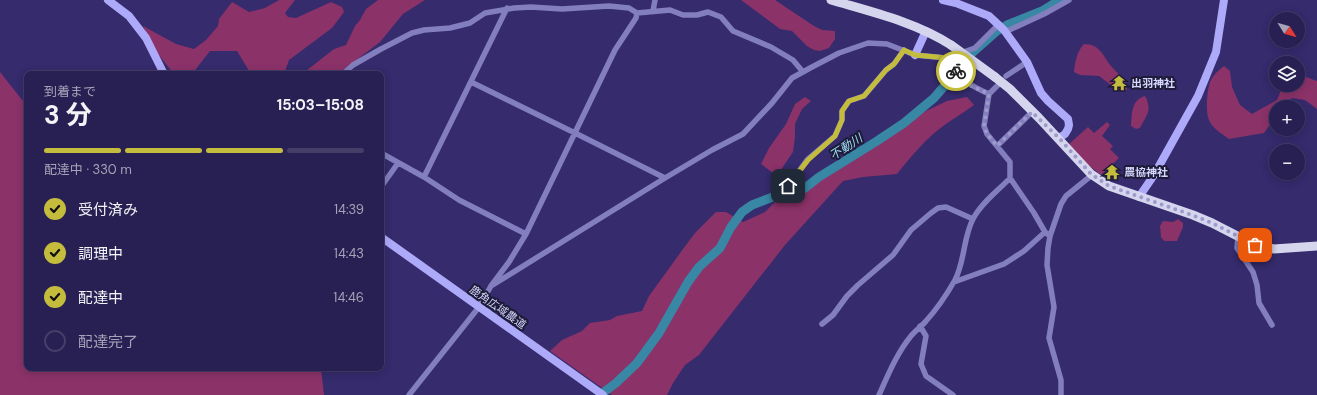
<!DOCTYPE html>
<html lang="ja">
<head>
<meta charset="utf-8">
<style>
	:root { --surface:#282052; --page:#302859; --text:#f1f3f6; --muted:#a5a3b8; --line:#443e69; --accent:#c4bc3d }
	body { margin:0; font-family:"DM Sans","Noto Sans JP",sans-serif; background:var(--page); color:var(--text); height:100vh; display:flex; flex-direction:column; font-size:15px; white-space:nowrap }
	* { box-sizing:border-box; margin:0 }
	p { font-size:13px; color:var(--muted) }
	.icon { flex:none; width:22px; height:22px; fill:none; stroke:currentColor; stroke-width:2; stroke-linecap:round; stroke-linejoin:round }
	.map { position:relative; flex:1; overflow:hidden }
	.drawer { position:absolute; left:24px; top:71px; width:360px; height:300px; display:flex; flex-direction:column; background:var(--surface); border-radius:8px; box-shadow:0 2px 10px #0003,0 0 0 1px var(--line) }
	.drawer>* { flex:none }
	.needle { width:26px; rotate:127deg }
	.fabs { position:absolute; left:1269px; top:12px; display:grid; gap:8px }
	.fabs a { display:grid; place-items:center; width:36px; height:36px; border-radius:50%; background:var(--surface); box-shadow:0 2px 10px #0003,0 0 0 1px var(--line); font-size:20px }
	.pin { position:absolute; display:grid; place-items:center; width:34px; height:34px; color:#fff; margin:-17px; border-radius:8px; box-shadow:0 2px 6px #0006 }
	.courier { position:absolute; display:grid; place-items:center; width:40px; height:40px; margin:-20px; border:3px solid #c4bc3d; border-radius:50%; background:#fff; color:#222; box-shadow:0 1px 5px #0007 }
	.head em { font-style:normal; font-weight:700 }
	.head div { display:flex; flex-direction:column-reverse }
	.head { display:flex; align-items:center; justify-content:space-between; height:68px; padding:0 20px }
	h1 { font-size:26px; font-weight:700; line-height:30px }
	.bar { display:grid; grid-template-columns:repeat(4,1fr); gap:6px 4px; align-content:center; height:48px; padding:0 20px }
	.bar i { height:5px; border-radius:3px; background:var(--line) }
	.bar .active { background:var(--accent) }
	.bar p { grid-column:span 4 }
	ol { padding:0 20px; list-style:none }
	li { display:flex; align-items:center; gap:12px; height:44px }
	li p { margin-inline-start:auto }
	li .icon { padding:4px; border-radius:50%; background:var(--accent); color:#111; stroke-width:4 }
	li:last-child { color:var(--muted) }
	li i { width:22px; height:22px; border:2px solid var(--line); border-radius:50% }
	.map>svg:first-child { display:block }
</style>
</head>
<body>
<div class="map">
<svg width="1317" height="395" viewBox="0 0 1317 395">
	<rect width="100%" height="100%" fill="#352b6d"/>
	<path fill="#8b3269" d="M279,0H295L285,13L288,17L296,18L331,2L342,7L344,12L332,28L289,60L284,74H251L237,51H210L192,74H174L158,54L143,26L176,44L194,49L206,40L218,26L219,19L232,2L249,12L265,8Z
		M378,0H425L403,14L380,42L338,74H302L334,49L346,45L355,26L360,20L366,9Z
		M741,0H775L814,26L822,30L835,31V39L829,48L820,51L814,50L807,46L792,31L780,29Z
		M1084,44C1101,44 1103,57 1112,67C1118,75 1127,78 1127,90L1116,89L1099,76L1080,75L1074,72C1075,62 1077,51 1084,44Z
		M1224,66L1230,71L1232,87L1240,105L1252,114L1277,100L1283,85H1298V74L1317,81V109L1305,100L1292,98L1281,107H1276V116L1264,133L1229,139C1222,134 1212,128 1209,120C1205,111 1207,88 1211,80C1214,74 1219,70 1224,66Z
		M0,72L27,106V368H321L324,395H0Z
		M1145,96C1153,110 1146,116 1140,128L1136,129L1131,126C1132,114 1131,100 1145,96Z
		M805,97L811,101L802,109L795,124V137L793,152L778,174L773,173L761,164L769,148L786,124L795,104Z
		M967,97L974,105C962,114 949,121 938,130C922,143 910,158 897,174L863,177L843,181L785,245L699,355L685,365L673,383L667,395H612L550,351L562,340L582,331L590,323L610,320L617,316L642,311L649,296L683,249L695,233L716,212H726L743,222L765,212L775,202L802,190L926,111L947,101Z
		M1107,122L1110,125L1102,136L1113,146L1110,149L1119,158L1101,175L1086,163L1069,144L1088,127L1094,133Z
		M1178,219L1183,223V227L1177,241H1164L1161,237L1160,226L1163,221L1173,222Z"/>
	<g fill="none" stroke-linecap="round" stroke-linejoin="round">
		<path stroke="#3887a4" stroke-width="9" d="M600,395L616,383L637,363L659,333L688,282L699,267L720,248L731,227L742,212L752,205L783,193L805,188L819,177L877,141L904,123L934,98L959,69L963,61L997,31L1007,25L1042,11L1060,0"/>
		<path stroke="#837fbe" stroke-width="5.5" d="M653,11L655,0
			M1005,32L1044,14L1069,0
			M947,58C955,77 971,86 989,94
			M343,74L353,65L381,49L412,33L424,30L450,28L470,23L485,13L514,8L531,7L562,9L609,6L629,8L637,13L670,10L683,15H697L708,12L721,17L733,31L771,47L793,60L803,72
			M1006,76L1027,62
			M471,82L575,133L665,178
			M998,85L989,94L984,126L987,134L1010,162V178L1034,213L1045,232L1050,236
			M997,146L1032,112
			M381,153L424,177L459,200L526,234
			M424,177L507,8
			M788,186L808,159L835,136L842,120V111L849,101L864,96L886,70L894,64L904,50
			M381,187L398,163
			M1238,237L1237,248L1253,272L1257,285L1259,303L1272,325
			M954,282L1004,264L1024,251L1045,232
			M491,286L665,178L712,150L743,134L772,103L792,78L812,67L839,53L868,43L887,44L915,55L946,58L975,48L998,25
			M822,324L833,315L847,296L858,285L893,255L911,230L931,213L938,208L946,207L973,219
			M920,326L926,336L921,364L926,376L953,395
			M409,395L479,307L491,286L509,262L526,234L615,50L636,18L637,13
			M879,395C888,375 897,353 911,336C916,330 922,326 926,321C937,309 947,294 955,280C965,261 963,238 973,219C981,203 998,191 1010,178
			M1061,395V380L1049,338L1054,307L1047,265L1048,248L1050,236L1061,204L1066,196L1092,175"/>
		<path stroke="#aeaafa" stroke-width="8" d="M108,0L129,16L146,38L164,74
			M943,0L956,3L989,16L1004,30L1027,62L1041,93L1048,101L1068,119L1069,125L1068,129L1065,134L1059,138
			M915,55L926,31
			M1139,197L1154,175L1198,96L1216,52L1224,0
			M381,237L603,395"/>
		<path stroke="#d5d5ee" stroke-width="9" d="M831,0C872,12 915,22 951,45
			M995,77L1010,89L1039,118L1091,174L1109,186L1193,215L1212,223L1255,245L1274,249L1317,246"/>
		<path stroke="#d5d5ee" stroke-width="9" d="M951,45L995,77"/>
	</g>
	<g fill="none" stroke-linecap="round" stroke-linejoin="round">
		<path stroke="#9e9acb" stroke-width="4" stroke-dasharray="0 7.2" d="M956,71L967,84L989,94L984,126L987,134L997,146L1032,112L1059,138L1091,174L1109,186L1192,215L1212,223L1255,245"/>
		<path stroke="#c4bc3d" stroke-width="5" d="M788,186L808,160L835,136L842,120V111L849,101L864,96L886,70L894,64L904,50L915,55L947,58L956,71"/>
	</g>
	<defs>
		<g id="temple-bare" transform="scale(1.2)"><path d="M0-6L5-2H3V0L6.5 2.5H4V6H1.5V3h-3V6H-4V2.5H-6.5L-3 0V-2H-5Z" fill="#c4bc3d" stroke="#1d1b38" stroke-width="2.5" paint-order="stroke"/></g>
	</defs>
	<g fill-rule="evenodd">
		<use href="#temple-bare" x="1119" y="83"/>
		<use href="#temple-bare" x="1112" y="172"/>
	</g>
	<g text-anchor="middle" stroke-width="4" stroke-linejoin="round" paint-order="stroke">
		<g font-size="11" font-weight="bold" fill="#d6d6fe" stroke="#1d1b38" text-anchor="start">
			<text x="1131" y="87">出羽神社</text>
			<text x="1124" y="176">農協神社</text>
		</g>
		<g font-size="11" fill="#d6d6fe" stroke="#1d1b38">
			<text transform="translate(498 307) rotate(35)" y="4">鹿角広域農道</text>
		</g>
		<g font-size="12" font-style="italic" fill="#9fdcf5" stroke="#1d1b38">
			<text transform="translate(846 147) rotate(-33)" y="4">不動川</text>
		</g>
	</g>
</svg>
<div class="fabs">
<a><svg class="needle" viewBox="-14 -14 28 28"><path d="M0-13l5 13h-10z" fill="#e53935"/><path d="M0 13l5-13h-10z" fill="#a5a3b8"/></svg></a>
<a><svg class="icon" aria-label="layers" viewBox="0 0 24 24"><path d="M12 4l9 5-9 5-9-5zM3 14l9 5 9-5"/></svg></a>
<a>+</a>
<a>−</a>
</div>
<div class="pin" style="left:1255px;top:245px;background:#ea580c"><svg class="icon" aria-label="bag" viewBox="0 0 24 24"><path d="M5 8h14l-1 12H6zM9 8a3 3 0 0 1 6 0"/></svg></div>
<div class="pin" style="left:788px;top:186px;background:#1f2937"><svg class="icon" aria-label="home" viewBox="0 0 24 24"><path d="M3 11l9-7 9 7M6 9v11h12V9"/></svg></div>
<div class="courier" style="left:956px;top:71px"><svg class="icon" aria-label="bike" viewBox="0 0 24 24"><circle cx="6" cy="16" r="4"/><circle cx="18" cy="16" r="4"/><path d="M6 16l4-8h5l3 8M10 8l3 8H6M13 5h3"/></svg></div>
<section class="drawer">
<div class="head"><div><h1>3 分</h1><p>到着まで</p></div><em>15:03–15:08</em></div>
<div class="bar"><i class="active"></i><i class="active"></i><i class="active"></i><i></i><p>配達中 · 330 m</p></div>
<ol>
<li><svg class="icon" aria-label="check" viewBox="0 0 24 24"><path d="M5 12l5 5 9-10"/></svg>受付済み<p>14:39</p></li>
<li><svg class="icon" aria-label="check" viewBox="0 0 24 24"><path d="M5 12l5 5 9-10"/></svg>調理中<p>14:43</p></li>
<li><svg class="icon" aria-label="check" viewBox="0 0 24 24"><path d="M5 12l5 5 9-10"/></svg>配達中<p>14:46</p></li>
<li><i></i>配達完了</li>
</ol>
</section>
</div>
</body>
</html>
